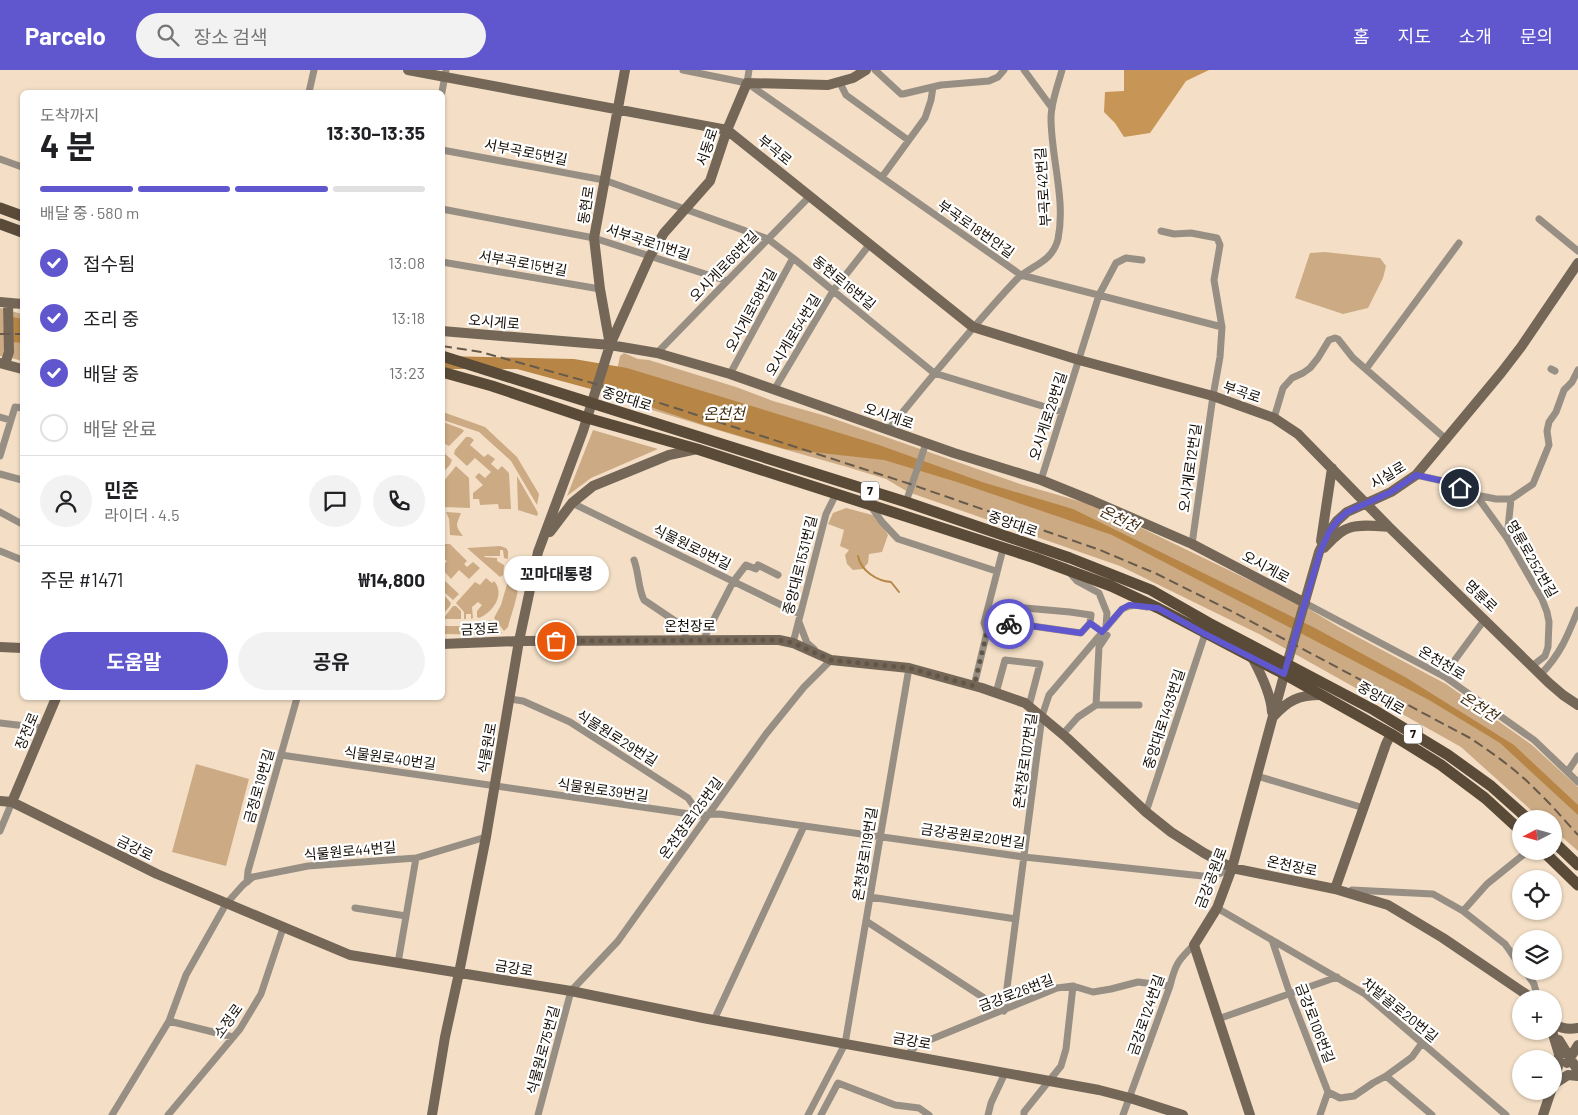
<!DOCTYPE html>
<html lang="ko">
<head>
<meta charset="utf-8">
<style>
	:root { --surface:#fff; --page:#f2f2f2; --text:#202124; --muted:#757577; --line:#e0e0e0; --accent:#6057cf }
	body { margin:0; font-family:Barlow,"Noto Sans KR",sans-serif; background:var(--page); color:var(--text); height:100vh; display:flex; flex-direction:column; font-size:19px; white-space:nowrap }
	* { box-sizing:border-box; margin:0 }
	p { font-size:16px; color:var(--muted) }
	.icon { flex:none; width:28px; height:28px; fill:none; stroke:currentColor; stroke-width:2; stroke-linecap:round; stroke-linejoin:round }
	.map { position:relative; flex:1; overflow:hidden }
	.side { position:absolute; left:20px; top:20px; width:425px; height:610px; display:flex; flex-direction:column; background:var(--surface); border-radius:8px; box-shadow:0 1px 4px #0004 }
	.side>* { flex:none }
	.needle { width:32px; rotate:264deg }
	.fabs { position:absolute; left:1512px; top:740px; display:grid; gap:10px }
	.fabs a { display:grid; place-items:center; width:50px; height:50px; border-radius:50%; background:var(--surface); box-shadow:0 1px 4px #0004; font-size:25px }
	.pin { position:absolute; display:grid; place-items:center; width:42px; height:42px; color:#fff; margin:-21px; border:2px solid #fff; border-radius:50%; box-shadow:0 1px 5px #0007 }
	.courier { position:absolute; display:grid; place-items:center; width:50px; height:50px; margin:-25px; border:4px solid #6057cf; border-radius:50%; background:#fff; color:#222; box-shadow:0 1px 6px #0007 }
	.bubble { position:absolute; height:35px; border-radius:18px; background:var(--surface); box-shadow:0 1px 4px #0004; font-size:16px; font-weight:700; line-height:35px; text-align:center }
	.headline em { font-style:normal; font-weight:700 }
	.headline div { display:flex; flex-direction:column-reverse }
	.headline { display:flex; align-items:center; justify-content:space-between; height:85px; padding:0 20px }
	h1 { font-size:32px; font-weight:700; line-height:38px }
	.bar { display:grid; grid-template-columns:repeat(4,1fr); gap:8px 5px; align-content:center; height:60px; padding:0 20px }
	.bar i { height:6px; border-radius:4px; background:var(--line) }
	.bar .current { background:var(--accent) }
	.bar p { grid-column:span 4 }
	.line { display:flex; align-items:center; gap:12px; padding:0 20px; border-top:1px solid var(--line) }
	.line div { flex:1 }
	.round { display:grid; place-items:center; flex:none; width:52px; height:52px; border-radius:26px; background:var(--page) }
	ol { padding:0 20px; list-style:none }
	li { display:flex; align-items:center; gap:15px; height:55px }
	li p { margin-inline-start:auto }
	li .icon { padding:5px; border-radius:50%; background:var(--accent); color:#fff; stroke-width:4 }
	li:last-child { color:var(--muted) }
	li i { width:28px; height:28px; border:2px solid var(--line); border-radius:50% }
	.primary-button { display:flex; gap:10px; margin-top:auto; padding:10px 20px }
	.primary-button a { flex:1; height:58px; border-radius:30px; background:var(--accent); color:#fff; font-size:20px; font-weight:700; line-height:58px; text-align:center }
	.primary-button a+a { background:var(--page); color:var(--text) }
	header { display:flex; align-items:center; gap:30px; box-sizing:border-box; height:70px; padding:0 25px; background:var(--accent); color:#fff }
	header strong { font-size:24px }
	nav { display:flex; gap:28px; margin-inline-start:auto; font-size:18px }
	.search { width:350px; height:45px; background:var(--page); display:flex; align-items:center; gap:12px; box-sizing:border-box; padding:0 18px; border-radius:28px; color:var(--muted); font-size:19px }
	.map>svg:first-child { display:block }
</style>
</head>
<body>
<header>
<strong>Parcelo</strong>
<div class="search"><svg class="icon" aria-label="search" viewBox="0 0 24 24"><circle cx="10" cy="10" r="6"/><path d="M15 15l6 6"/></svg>장소 검색</div>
<nav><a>홈</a><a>지도</a><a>소개</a><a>문의</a></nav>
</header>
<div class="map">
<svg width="1578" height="1045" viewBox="0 0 1578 1045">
	<rect width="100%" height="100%" fill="#f4dfc6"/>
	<path fill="#ccab84" d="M1325,182L1380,188L1386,196L1383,208L1368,238L1343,244L1295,228L1310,183Z
		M0,238L22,244V291L12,288L0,286Z
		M624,283L638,289L649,290L736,317L773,331L826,346L1020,414L1096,436L1307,538L1339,557L1446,614L1532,675L1578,717V781L1554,760V749H1541L1461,677L1261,565L1120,496L908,422L886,409L847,397L734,365L613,328L612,325L620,286Z
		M443,342L485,357L517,387L539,424L537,435L511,391L479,362L443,350Z
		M443,352L462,359L464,361L449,376L443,373Z
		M593,360L658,379L591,408L567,426Z
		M466,367H470L474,370L470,375L484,387L488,384L495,389L491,394L498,400L502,396L509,403L511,439H499L498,434L480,435L479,429H473V423L483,415L475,407L479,403L485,408L491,402L475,388L467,396L454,384L455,380Z
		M443,382L452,390L450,395L443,402Z
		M456,396L469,408L470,438L443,437V412Z
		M517,406L537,441L538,444L537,446L518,440Z
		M846,438L876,446L888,465L882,482L869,484L868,493L863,499L853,500L847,494L845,485L849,480L840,476L844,460L828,454L833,443Z
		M446,442L461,443C457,454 454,455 463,466L450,465L449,449Z
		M443,474H450L467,491L464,494L467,497L473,492L480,498L469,509L459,500L451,509L443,500V496L447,491L443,488Z
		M500,476L506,478L508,481V489L504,488L503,480H500V486H485L484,487L497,488V491L504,495L503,505L500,507L467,478Z
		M513,493C527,506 512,540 508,557L504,561L494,548L501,535Z
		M486,508L492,513L494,511C506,525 492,543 479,548L477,547V541L482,535L478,532L472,537L473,548L471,549V544H466V549H464V542L456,533L475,512L480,515Z
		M443,509L459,524L453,530L443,521Z
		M443,524L451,533L450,536L443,544Z
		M453,536H456L461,541V549H443Z
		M490,550L494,552L502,563L495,565L443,564V556H475Z
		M196,694L249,709L226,796L172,782Z"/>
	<path fill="#c79555" d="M1124,0H1209L1186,11L1150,63L1124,67L1115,53L1104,42L1105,22L1124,21Z"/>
	<path fill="#b78646" d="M13,247L22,249V273L11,272L3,262Z
		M443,286L574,289L627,298L879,375L982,412L1073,439L1313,557L1405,607L1514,675L1578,735V745L1500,673L1429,630L1112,465L957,412L884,390L785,379L716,359L624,328L517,299H443Z"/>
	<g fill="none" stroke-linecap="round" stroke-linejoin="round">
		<path stroke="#b78646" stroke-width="2" d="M858,486C861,501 877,511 891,512L899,522"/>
		<path stroke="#988f84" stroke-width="7" d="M683,0L747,13L1021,205L1222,257
			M875,0L901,24H903L941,15L989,11L998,7L1004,0
			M1024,0L1052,38
			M747,13L749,0
			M840,13L846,25L908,70
			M309,22L314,0
			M442,22L446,0
			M442,80L604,110L768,169L793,188L934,303L1062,342
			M0,89L22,97
			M882,107L925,48L931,30L933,17
			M442,139L594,168L727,211
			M1539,149L1578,181
			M1161,161L1174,164L1191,163L1217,168L1220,175L1214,210L1222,257L1220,287L1213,326L1192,474
			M442,192L600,219
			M657,283L810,126
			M1366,299L1459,173
			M1551,299L1555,301
			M730,304L793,188
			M774,320L833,221L870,174
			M0,347L10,350
			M1274,348L1283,318L1292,308L1303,303L1310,298L1318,288L1329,270L1335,268L1338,269L1353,288L1447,370
			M888,360C930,309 971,258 1016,210C1031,195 1052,193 1058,169C1066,130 1051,87 1051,48C1051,32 1058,15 1062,0
			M0,386L15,337L22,338
			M0,404L22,410
			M1416,405L1443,411L1476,425L1496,429H1511L1533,414L1549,375L1547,361L1549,352L1556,342L1564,320L1572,312L1578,300
			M1041,410L1099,225L1116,193L1126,188L1142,190
			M1476,425L1507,468L1542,529L1547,542L1549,552L1548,577L1545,586L1532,596
			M906,432L926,373
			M572,433L800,544
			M870,435L882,452L898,469L996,501
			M0,442L22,454
			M1507,468L1511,429
			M0,481L22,490
			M634,490C639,503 638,518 644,530L684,557L686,570
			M1069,502L1077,511L1099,523L1107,543L1106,556
			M1305,533L1445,607L1534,670L1578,712
			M1025,538L1070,542L1091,545L1090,553
			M799,552L807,573L814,579
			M987,562L984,553L1003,479
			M703,570L733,512L746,495L756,499L758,495L778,505
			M793,573L826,444L836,424
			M1541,604C1560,585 1568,565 1578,540
			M1443,606L1485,549
			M974,616L987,562L1000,555L1018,554L1081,563L1090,553L1107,565L1099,577L1096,635L1078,647L1062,665
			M996,623L1005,590L1040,594L1029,636
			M510,629L523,631L570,652L688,728L700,745
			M1096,635H1139
			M0,653L43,658
			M281,685L697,745L719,744L1024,787L1212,807L1232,798
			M1568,701L1578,686
			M1257,706L1364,738
			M1146,742L1205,564
			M0,761L12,732
			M247,812L248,801L297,628
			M1352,820L1433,824L1463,841L1505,874L1521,897
			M870,827L1016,849
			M355,838L406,846
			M1217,838L1365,924L1506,1045
			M1463,841L1487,814L1528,781
			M866,851L1004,941L1042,646L1049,625L1122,539C1131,534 1137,535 1147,537
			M1272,870L1290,924L1328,1022L1320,1045
			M398,893L416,788
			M1525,901L1534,914L1538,929
			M1218,949L1337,907
			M714,950L804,756
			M169,951L233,967
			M908,984L917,975L1057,918L1073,916L1093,922L1111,919L1138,912L1170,916
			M1386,1006L1412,987L1422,973
			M1328,1022L1340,1028L1354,1026L1373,1013L1386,1006L1432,1045
			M112,1045L169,951L186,905L226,834L243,815L253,807L308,796L416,788L486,767
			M168,1045L240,959L261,924L283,858
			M538,1045L571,921L618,871L766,664L804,617L831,590
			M808,1045L845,974L909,598
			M821,1045L838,1013L895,1035L919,1038L929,1045
			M988,1045L991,1033L1005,1003
			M1024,1045V1042L1061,996L1066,979L1073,916
			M1123,1045L1170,916C1175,895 1178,890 1194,875"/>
		<path stroke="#746758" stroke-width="10" d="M408,0L727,60L973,257L1079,290L1213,326L1274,348L1298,364L1389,457L1549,613L1563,625L1578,635
			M0,232L22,234
			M442,261L610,275L657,283L730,304L954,383L1041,410L1093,431L1192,474L1305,533
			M610,275L600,219L594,168L625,0
			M0,293L22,299
			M5,294L9,282L8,233
			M550,462L572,433L593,416L669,385L697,379
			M1321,471L1332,398
			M1324,478C1331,471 1339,461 1349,458C1361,454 1376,456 1389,457
			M442,574L519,571L779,570L793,573L831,590L909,598L982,618L1025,633L1067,668L1146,742L1171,762L1204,783L1232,798L1335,819L1388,835L1443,868L1533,929
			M0,577L22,578
			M1253,589C1261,604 1271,624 1272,642
			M1273,647C1288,630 1299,625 1321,625
			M0,731L12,732L157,804L350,885L571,921L703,948L1099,1020L1130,1028L1183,1045
			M12,732L56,628
			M1335,819L1386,674L1391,664
			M1554,954C1562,959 1569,960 1578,958
			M1552,961L1559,984L1558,996L1554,1013
			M1559,970L1578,1001
			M1567,993L1578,975
			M1554,1014L1568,1005L1578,1006
			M432,1045L445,967L459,903L486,767L519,571L538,482L583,361L610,275L650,186L664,163L710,111L727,60L747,13L828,15L853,8L866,0
			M1250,1045L1194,875L1217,838L1232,798L1287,594L1319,482L1329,462L1337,451L1347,442L1391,422L1416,405L1501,303L1521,277L1578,193
			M1543,1045L1551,1021"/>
		<path stroke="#5a4b39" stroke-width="11" d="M0,138L22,146
			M0,154L22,162
			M442,286L906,432L1070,488L1151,520L1209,553L1374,640L1448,685L1491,716L1528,749
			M442,302L492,316L587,348L697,379L1035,488L1111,516L1158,538L1284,604L1391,664L1441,695L1485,728L1521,761
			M1554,772L1578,795
			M1543,781L1578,815"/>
		<path stroke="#665a4c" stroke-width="2" stroke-dasharray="10 5" stroke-linecap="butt" d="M0,264H22
			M442,276L481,282L506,289L632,324L910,414L1100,480L1157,504L1235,543L1470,668C1494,684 1518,701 1538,722C1552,735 1565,751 1578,765"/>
	</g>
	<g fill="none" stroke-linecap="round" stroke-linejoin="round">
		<path stroke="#625649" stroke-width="5" stroke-dasharray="0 9" d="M556,571L779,570L793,573L831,590L909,598L974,616L987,562L1000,555L1009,554"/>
		<path stroke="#6057cf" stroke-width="6" d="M1009,554H1018L1081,563L1090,553L1102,562L1122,539L1129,535L1158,538L1205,564L1284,604L1320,482L1329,462L1337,451L1347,442L1391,422L1416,405L1443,411L1460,418"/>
	</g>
	<g text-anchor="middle" stroke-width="4.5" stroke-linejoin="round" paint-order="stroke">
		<g fill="#fff" stroke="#5a5650" stroke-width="1">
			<rect x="861" y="411.5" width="18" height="19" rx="4"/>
			<rect x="1404" y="654.5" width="18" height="19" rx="4"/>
		</g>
		<g font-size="12" font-weight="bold" fill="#140d05">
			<text x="870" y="425">7</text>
			<text x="1413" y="668">7</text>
		</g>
		<g font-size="14" fill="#140d05" stroke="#fff">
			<text transform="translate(707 77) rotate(-71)" y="5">서동로</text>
			<text transform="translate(775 80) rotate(39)" y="5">부곡로</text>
			<text transform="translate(526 82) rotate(11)" y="5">서부곡로5번길</text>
			<text transform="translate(1043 117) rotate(-94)" y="5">부곡로42번길</text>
			<text transform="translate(586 135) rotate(-81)" y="5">동현로</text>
			<text transform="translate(976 159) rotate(35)" y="5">부곡로18번안길</text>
			<text transform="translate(648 172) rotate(18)" y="5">서부곡로11번길</text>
			<text transform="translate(523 193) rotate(10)" y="5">서부곡로15번길</text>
			<text transform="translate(724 196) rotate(-46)" y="5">오시게로66번길</text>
			<text transform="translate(844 213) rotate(39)" y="5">동현로16번길</text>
			<text transform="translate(751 240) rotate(-62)" y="5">오시게로58번길</text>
			<text transform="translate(494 252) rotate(5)" y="5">오시게로</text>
			<text transform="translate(793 265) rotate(-59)" y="5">오시게로54번길</text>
			<text transform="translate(1242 322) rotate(19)" y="5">부곡로</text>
			<text transform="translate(627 329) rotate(17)" y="5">중앙대로</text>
			<text transform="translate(889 346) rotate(19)" y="5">오시게로</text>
			<text transform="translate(1048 346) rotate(-72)" y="5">오시게로28번길</text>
			<text transform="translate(1190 398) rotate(-82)" y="5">오시게로12번길</text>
			<text transform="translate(1388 405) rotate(-31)" y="5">시실로</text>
			<text transform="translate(1013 454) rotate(19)" y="5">중앙대로</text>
			<text transform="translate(692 477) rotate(26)" y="5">식물원로9번길</text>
			<text transform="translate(1532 489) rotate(60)" y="5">명륜로252번길</text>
			<text transform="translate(800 495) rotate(-76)" y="5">중앙대로1531번길</text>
			<text transform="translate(1266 497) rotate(28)" y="5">오시게로</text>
			<text transform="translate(1481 526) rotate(44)" y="5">명륜로</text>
			<text x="690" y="561">온천장로</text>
			<text transform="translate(480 559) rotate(-2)" y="5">금정로</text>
			<text transform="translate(1442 593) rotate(31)" y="5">온천천로</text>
			<text transform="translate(1381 628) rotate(30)" y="5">중앙대로</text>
			<text transform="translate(1164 649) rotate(-72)" y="5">중앙대로1493번길</text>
			<text transform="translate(27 661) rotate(-67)" y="5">장전로</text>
			<text transform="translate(617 668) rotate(32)" y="5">식물원로29번길</text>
			<text transform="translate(487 678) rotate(-80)" y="5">식물원로</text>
			<text transform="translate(390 688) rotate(8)" y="5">식물원로40번길</text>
			<text transform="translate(1025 691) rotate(-82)" y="5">온천장로107번길</text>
			<text transform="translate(259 716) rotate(-74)" y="5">금정로19번길</text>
			<text transform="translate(603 720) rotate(8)" y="5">식물원로39번길</text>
			<text transform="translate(691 748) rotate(-54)" y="5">온천장로125번길</text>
			<text transform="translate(973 766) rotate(8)" y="5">금강공원로20번길</text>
			<text transform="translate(135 778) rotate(26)" y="5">금강로</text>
			<text transform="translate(350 781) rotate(-5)" y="5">식물원로44번길</text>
			<text transform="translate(865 784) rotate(-81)" y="5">온천장로119번길</text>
			<text transform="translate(1292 796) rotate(12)" y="5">온천장로</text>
			<text transform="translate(1211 808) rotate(-69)" y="5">금강공원로</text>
			<text transform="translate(514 898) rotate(9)" y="5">금강로</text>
			<text transform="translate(1016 923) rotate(-21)" y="5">금강로26번길</text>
			<text transform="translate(1400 940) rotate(39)" y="5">차밭골로20번길</text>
			<text transform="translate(1146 945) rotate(-71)" y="5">금강로124번길</text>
			<text transform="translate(228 951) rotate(-54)" y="5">소정로</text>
			<text transform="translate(1315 953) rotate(69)" y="5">금강로106번길</text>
			<text transform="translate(912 971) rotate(10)" y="5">금강로</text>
			<text transform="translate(543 980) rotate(-75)" y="5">식물원로75번길</text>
		</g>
		<g font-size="15" font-style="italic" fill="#422c10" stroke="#fff">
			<text x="724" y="349">온천천</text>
			<text transform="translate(1119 449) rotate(26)" y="5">온천천</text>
			<text transform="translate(1479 637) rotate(32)" y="5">온천천</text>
		</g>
	</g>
</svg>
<div class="fabs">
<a><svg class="needle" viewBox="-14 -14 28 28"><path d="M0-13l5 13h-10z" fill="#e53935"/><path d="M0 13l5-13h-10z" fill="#757577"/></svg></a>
<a><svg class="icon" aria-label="locate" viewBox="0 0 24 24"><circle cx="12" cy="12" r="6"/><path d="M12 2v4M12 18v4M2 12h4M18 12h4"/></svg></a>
<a><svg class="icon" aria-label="layers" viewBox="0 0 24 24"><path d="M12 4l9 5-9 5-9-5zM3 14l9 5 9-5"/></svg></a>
<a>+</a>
<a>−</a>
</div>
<div class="pin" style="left:556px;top:571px;background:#ea580c"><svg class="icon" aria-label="bag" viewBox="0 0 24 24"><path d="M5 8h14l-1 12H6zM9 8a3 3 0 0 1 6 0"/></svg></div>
<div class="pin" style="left:1460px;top:418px;background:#1f2937"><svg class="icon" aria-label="home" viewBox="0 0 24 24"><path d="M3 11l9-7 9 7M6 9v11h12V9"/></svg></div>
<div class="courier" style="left:1009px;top:554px"><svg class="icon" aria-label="bike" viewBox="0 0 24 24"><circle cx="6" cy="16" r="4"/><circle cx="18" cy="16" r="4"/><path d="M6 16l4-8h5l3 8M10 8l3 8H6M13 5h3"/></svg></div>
<div class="bubble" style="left:504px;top:486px;width:105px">꼬마대통령</div>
<section class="side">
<div class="headline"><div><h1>4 분</h1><p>도착까지</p></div><em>13:30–13:35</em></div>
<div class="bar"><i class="current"></i><i class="current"></i><i class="current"></i><i></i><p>배달 중 · 580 m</p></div>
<ol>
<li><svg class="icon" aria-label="check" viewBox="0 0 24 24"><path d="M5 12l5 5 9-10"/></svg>접수됨<p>13:08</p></li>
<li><svg class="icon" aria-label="check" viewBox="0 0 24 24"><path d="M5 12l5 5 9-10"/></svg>조리 중<p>13:18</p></li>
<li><svg class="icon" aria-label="check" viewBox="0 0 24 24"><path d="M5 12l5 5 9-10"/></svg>배달 중<p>13:23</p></li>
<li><i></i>배달 완료</li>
</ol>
<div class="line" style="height:90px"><a class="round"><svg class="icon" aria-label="person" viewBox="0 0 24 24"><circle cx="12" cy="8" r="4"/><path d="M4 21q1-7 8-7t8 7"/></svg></a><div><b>민준</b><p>라이더 · 4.5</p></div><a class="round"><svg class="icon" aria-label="chat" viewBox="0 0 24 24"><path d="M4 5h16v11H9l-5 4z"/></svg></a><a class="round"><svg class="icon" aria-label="phone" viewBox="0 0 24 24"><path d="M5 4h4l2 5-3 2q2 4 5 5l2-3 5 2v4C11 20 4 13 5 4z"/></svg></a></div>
<div class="line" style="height:65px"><div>주문 #1471</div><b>₩14,800</b></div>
<div class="primary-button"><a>도움말</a><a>공유</a></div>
</section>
</div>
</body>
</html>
